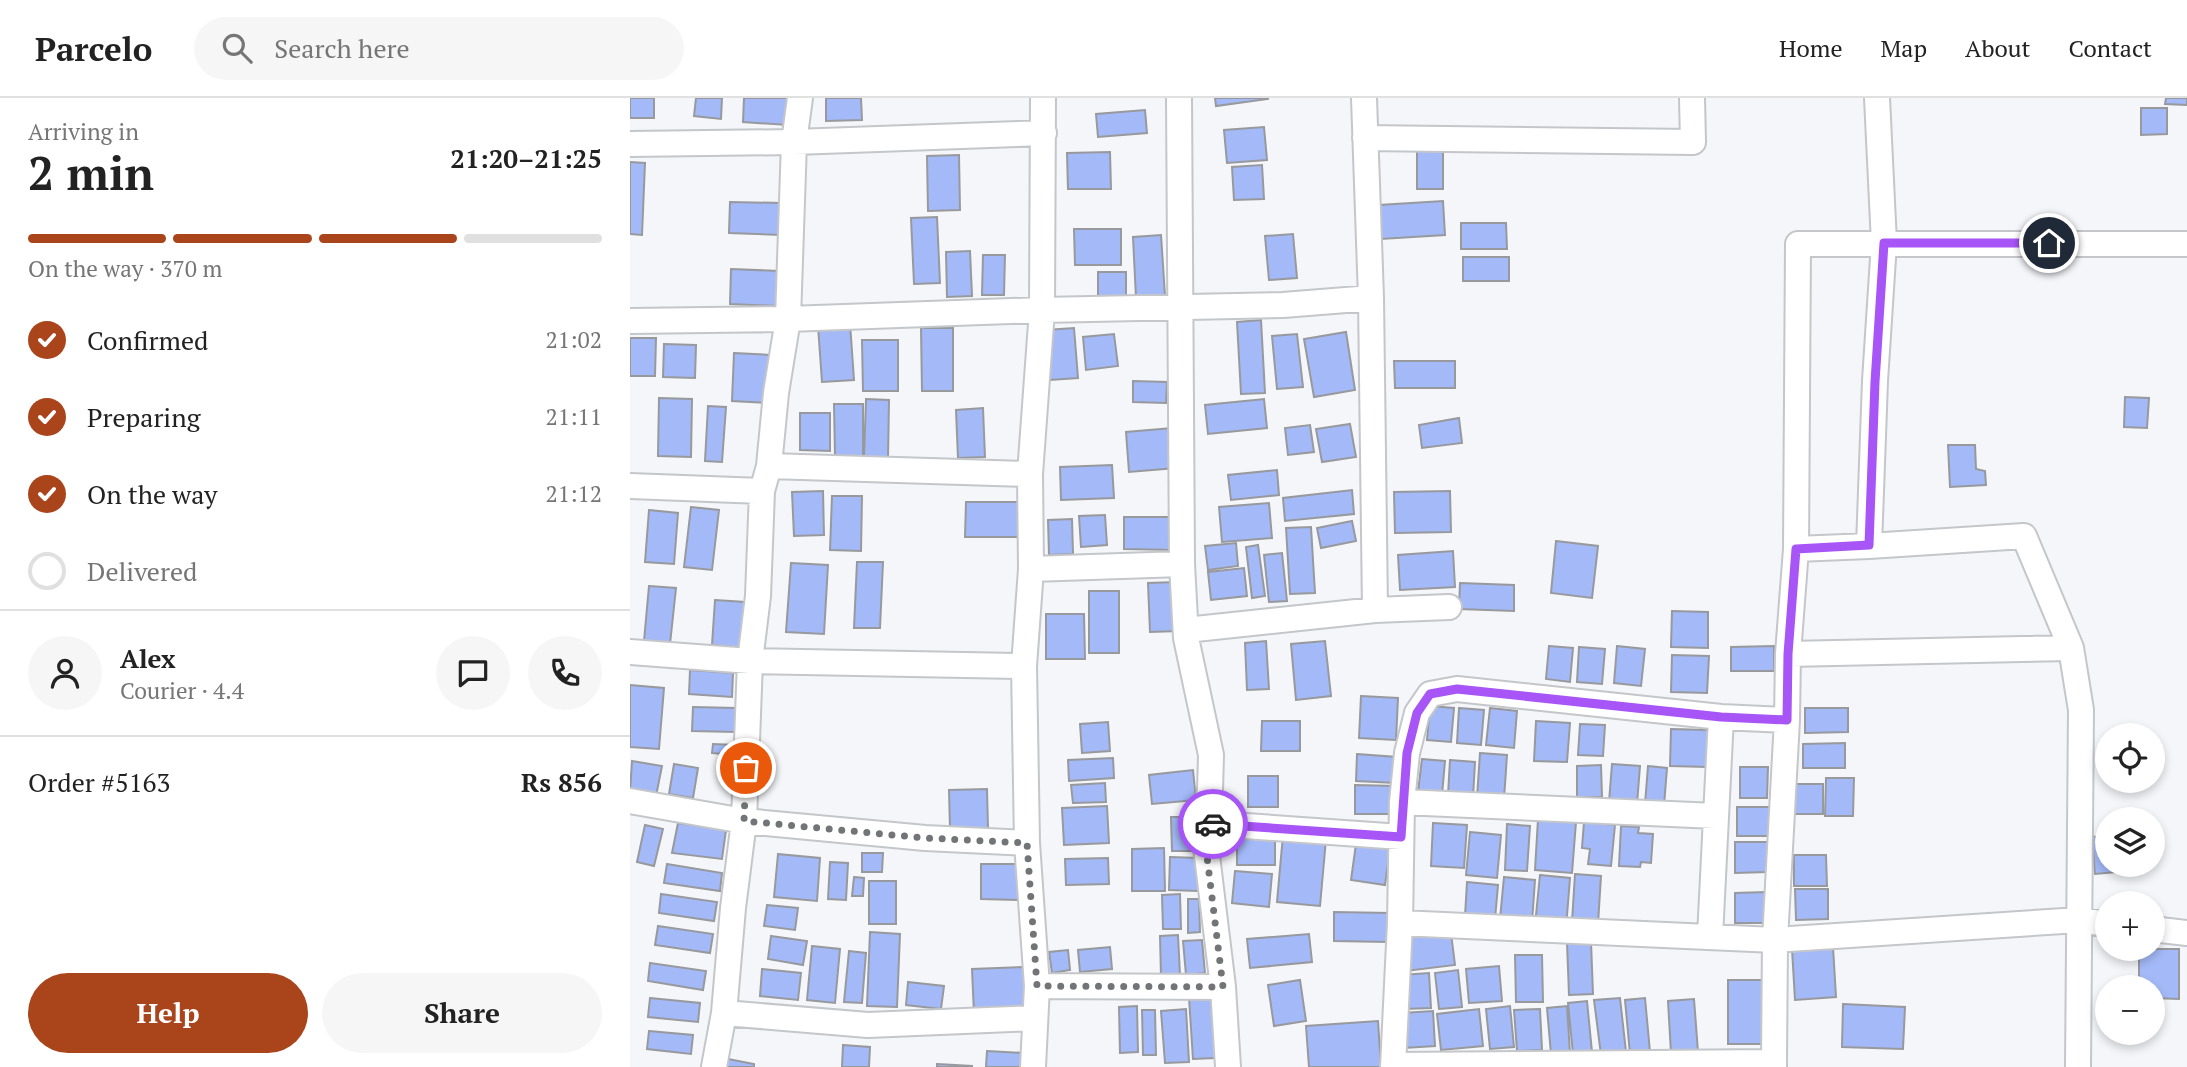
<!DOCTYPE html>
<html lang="en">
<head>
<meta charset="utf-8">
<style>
	:root { --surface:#fff; --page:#f6f6f6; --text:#222; --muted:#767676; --line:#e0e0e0; --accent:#aa441b }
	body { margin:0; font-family:"PT Serif",serif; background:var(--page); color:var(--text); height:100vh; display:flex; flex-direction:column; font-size:26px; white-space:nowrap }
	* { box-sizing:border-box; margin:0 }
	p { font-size:23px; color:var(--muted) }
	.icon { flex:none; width:38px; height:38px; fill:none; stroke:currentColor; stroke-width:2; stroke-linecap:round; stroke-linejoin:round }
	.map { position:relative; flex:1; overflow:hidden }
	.sheet { display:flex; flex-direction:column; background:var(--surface); width:630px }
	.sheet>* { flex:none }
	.fabs { position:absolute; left:1465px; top:625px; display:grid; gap:14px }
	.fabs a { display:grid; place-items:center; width:70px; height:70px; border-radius:50%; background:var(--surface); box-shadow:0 4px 10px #0003; font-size:35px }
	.pin { position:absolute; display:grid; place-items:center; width:60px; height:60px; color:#fff; margin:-30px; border:4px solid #fff; border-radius:50%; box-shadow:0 2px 7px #0007 }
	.courier { position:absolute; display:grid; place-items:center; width:70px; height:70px; margin:-35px; border:5px solid #a855f7; border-radius:50%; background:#fff; color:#222; box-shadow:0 2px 9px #0007 }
	.head em { font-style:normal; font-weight:700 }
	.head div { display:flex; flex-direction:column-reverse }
	.head { display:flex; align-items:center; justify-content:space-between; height:119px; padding:0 28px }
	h1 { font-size:46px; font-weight:700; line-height:52px }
	.bar { display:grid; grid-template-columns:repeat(4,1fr); gap:10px 7px; align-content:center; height:84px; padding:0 28px }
	.bar i { height:9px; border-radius:5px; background:var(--line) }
	.bar .active { background:var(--accent) }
	.bar p { grid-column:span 4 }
	.line { display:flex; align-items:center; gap:18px; padding:0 28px; border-top:2px solid var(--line) }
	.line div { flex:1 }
	.round { display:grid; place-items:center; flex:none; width:74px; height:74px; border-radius:37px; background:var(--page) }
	ol { padding:0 28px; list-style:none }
	li { display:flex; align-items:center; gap:21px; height:77px }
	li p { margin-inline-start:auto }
	li .icon { padding:7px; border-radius:50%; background:var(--accent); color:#fff; stroke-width:4 }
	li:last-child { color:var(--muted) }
	li i { width:38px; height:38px; border:4px solid var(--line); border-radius:50% }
	.action { display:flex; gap:14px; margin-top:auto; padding:14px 28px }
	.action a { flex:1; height:80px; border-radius:42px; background:var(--accent); color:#fff; font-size:28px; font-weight:700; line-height:80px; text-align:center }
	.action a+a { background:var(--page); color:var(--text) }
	header { display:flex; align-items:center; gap:42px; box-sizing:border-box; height:98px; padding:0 35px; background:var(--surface); border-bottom:2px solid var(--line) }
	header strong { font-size:33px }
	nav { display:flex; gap:38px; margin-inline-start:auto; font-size:24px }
	.search { width:490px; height:63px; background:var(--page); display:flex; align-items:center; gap:18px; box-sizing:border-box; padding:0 24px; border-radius:38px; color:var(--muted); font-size:26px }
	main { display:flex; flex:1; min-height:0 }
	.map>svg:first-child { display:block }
</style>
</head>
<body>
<header>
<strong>Parcelo</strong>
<div class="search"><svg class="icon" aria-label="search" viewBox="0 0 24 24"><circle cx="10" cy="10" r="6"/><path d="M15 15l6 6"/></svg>Search here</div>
<nav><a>Home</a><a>Map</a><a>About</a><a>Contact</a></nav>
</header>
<main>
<section class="sheet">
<div class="head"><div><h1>2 min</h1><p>Arriving in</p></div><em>21:20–21:25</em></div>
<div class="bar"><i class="active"></i><i class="active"></i><i class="active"></i><i></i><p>On the way · 370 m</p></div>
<ol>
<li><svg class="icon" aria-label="check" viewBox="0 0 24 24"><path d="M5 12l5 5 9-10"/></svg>Confirmed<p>21:02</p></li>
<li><svg class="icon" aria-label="check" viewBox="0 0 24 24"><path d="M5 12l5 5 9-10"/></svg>Preparing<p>21:11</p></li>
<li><svg class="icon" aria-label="check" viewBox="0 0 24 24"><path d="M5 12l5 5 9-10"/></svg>On the way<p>21:12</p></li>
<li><i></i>Delivered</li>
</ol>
<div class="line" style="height:126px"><a class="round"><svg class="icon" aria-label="person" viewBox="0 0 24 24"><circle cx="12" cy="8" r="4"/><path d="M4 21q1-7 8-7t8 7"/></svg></a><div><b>Alex</b><p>Courier · 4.4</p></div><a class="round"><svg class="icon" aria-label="chat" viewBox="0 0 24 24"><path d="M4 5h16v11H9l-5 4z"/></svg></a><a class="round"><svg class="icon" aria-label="phone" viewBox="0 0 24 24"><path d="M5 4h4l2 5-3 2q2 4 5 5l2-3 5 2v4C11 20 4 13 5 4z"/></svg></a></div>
<div class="line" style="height:91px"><div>Order #5163</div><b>Rs 856</b></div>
<div class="action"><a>Help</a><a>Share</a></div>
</section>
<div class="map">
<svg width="1557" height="969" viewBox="0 0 1557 969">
	<rect width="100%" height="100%" fill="#f4f6fa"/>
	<path fill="#a4baf8" stroke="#97999d" stroke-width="2" d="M0,0H24V20H0Z
		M66,0H92L91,21L64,18Z
		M114,0H160L158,27L113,24Z
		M196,0H231L232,22L196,23Z
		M585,0H638V1L586,8Z
		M1536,0H1557V7L1535,6Z
		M1511,10H1537V36L1511,37Z
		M515,12L517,35L468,39L466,16Z
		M634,29L637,62L597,65L594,32Z
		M787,53H813V91H787Z
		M480,54L481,91H438L437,55Z
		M329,57L330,112L298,113L297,58Z
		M0,64L15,65L12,137L0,136Z
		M632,67L634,101L604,102L602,69Z
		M813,103L815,137L751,141L749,107Z
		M100,104L152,105L151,137L99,135Z
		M307,119L310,185L284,186L281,120Z
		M831,125H876L877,151H831Z
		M444,131H491V167H445Z
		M663,136L667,180L639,182L635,138Z
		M531,137L535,198L506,200L503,139Z
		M340,153L342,198L317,199L316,154Z
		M353,157H375L374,197H352Z
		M833,159H879V183H833Z
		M101,171L149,173L148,208L100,206Z
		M468,174H496V205H468Z
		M631,222L635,295L611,296L607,224Z
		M220,225L224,282L192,284L188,228Z
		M291,230H323V293H292Z
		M444,230L448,280L420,282L416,232Z
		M716,234L725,292L684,299L674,241Z
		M484,236L488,268L456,272L453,239Z
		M667,236L673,289L647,291L642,238Z
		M0,240H26L25,278H0Z
		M232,242H268V293H233Z
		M34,246L66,247L65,280L33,279Z
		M104,255L141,257L139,305L102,303Z
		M764,263H825V290H765Z
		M503,283L537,284L536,305L503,304Z
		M1495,299L1519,300L1517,330L1494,329Z
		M29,300L62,301L61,359L28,358Z
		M236,301L259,302L258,361L234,360Z
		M634,301L637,330L578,336L575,307Z
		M204,306H233V358H205Z
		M78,308L96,309L92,364L75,363Z
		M353,310L355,359L328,360L326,312Z
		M170,315H200V353L170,352Z
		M829,320L832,345L792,350L789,327Z
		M720,326L726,359L692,364L686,331Z
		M680,327L684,354L658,357L655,330Z
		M542,330L546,370L499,374L496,334Z
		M1318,347H1345L1346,371L1355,373L1356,387L1320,389Z
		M482,367L484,400L431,402L430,369Z
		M647,372L649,397L601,402L598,377Z
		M722,392L724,416L655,423L653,400Z
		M193,393L194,437L164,438L162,394Z
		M820,393L821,434L765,435L764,394Z
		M202,398H232L231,453L200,452Z
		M336,404H391L390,439H335Z
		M639,405L642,440L592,444L589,409Z
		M61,409L89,412L82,472L54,469Z
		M19,412L48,415L44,466L15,464Z
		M475,417L477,447L451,449L449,418Z
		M494,419H546V452L494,451Z
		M442,421L443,456L419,457L418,422Z
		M722,423L726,443L691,450L687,430Z
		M681,429L685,495L660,496L656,430Z
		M926,443L968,448L962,500L921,495Z
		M606,445L608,468L578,472L575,448Z
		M628,447L635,498L622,500L616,449Z
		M823,453L825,489L770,492L768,457Z
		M652,455L657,503L639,504L634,457Z
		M227,464H253L250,530H224Z
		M161,465L198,467L194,536L156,534Z
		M614,470L617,498L581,502L578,474Z
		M547,484L549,533L520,534L518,485Z
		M830,485L884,487V513L829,511Z
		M19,488L46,490L40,546L14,543Z
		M459,493H489V555H459Z
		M85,502L115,504L112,550L82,547Z
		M1042,513L1078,514V550L1041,549Z
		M416,516H454L455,561H416Z
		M636,543L639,591L617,592L615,545Z
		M695,543L701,598L666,602L661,546Z
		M919,548L943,550L940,584L916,581Z
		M987,548L1015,551L1011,588L984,585Z
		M1144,548V573H1101V549Z
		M949,549L975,551L972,586L947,584Z
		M1042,557L1079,558L1077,595L1041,594Z
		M60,572L103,575L102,599L59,596Z
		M0,587L34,590L29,651L0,649Z
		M731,598L768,600L766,642L729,640Z
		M800,608L824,610L821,644L797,642Z
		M63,609L106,610V634L62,633Z
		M829,610L854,612L851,647L827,645Z
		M860,610L887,613L884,650L856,647Z
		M1175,610H1218V634L1175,635Z
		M632,623H670V653H631Z
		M906,623L940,625L937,664L904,663Z
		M478,624L480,653L452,655L450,626Z
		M950,626L975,627L973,658L948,657Z
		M1041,631L1078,632L1077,669L1040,668Z
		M1215,645V670H1173V646Z
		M83,646L106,647L105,657L82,655Z
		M850,655L877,657L874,701L847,700Z
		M727,656L767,659L765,685L726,683Z
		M483,660L484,680L439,683L438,662Z
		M792,661L815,663L812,697L788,694Z
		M820,662L845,664L843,699L818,697Z
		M2,663L32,668L26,698L0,694Z
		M44,666L68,670L63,700L39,696Z
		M982,666L1010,668L1007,706L979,704Z
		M971,667L972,699H947V668Z
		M1018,668L1037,670L1034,708L1015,706Z
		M1110,669H1138L1137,700H1110Z
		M563,672L566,702L522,706L519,677Z
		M618,678H648V709H618Z
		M1196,680H1224L1223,718H1195Z
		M475,685L476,704L443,705L441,687Z
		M1160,686H1193V716H1161Z
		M725,687L767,688L766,716H725Z
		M357,691L358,730L320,731L319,692Z
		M477,708L479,745L434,747L432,710Z
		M1107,709H1141V738H1107Z
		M541,719H569V753H542Z
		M908,721L946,724L942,775L905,772Z
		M954,724L985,727L981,768L958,766L960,751L952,750Z
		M48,725L96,732L92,761L42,755Z
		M803,725L837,727L834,770L801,768Z
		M877,726L900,728L897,773L875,772Z
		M15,727L33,731L24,768L7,764Z
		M991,728L1009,729L1008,735L1023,736L1021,765L1011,764L1010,769L989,768Z
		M840,734L871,737L867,780L836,777Z
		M607,737H645V767H607Z
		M653,737L696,741L690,808L647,804Z
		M1477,737V766H1497L1498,773L1465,776L1462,739Z
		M1105,744H1138V774L1105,775Z
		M726,746L760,751L755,787L721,782Z
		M534,750L535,793H502V751Z
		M232,755H253L252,774H232Z
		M148,756L190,760L187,803L144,799Z
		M1164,757H1196L1197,788H1164Z
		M540,759L570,760L568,793L539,792Z
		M478,760L479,786L436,787L435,761Z
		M200,764L218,765L216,802L198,801Z
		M37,766L92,775L90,793L34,785Z
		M351,766H392L391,802L351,801Z
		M605,773L642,776L639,809L602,805Z
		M945,776L971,778L968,826L942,824Z
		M910,777L940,780L936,830L905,827Z
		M224,779L234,780L233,798H222Z
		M874,779L905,782L902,824L870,821Z
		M239,783H266V826H239Z
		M837,784L868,787L865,821L835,818Z
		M1165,791H1198V821L1166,822Z
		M1137,794L1138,825H1105V795Z
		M31,796L87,804L84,823L29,815Z
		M550,796L551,831H533L532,797Z
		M558,801H569L570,834L558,835Z
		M137,807L168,810L165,832L134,828Z
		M704,814L760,815L759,844L704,843Z
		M28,828L83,836L80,855L25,847Z
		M240,834L270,836L267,909L237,908Z
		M821,835L825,867L776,873L772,840Z
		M679,836L682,864L620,870L617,841Z
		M548,837L550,877L531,878L530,838Z
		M141,838L177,843L173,867L138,861Z
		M572,842L575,875L556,877L553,843Z
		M961,844L963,896L939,897L937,845Z
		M182,848L210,851L205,905L177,902Z
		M480,849L482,871L450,874L448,852Z
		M1203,849L1206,899L1165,902L1162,851Z
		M1509,851H1549V901L1522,900V889H1509Z
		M438,852L440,872L422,875L419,854Z
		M219,853L236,855L232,905L214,904Z
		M885,857H912L913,904H886Z
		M20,865L76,873L73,892L18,883Z
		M869,868L872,903L839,905L836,871Z
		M394,869L397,914L344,916L342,871Z
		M132,871L171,875L168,902L130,898Z
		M828,872L832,909L809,911L805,875Z
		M799,875L801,910L774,911L772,877Z
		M670,882L676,923L644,928L638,887Z
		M1098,882H1132L1133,946H1098Z
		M278,884L314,888L311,911L276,907Z
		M581,898L585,960L563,961L559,900Z
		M20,900L70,905L68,924L18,919Z
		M990,900L996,954L971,957L964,902Z
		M1015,900L1020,954L1000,956L995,902Z
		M1064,901L1068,954L1041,955L1038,903Z
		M957,903L962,954L943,956L938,905Z
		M1213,906L1275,909L1273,951L1212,949Z
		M507,908L508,954L490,955L489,909Z
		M880,908L884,949L860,951L856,911Z
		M937,908L940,955L921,956L917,910Z
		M556,911L559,964L535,965L531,913Z
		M849,911L853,948L811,952L807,916Z
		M910,911L912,952L887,953L884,912Z
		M512,912H525L526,957H513Z
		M803,913L805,948L774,950L772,915Z
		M748,923L751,969H679L676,928Z
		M19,933L63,937L61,956L17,951Z
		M213,947L240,949L239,969H212Z
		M357,953L395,955L394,969H356Z
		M93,960L124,966V969H92Z
		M307,966L342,968V969H307Z"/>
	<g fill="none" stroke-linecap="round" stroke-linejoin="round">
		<g stroke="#c4c6ca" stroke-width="28">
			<path id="minor" d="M170,0L164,44L414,35
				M549,0L552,466L556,540L581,657L580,693L573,725L593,889L598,969
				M734,0L741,200
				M735,40L1063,44L1062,0
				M0,46L164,44L158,221L0,223
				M139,368L400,376
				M0,388L132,393
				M1239,448L1394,438L1441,550
				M1166,451L1239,448L1245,283L1254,145L1247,0
				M401,471L552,466
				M556,532L745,512L819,509
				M0,554L120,563L394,568
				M1158,556L1441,550L1451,612L1448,969
				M1157,622L1145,842L1449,822L1477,826
				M0,703L114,723L295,740L397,745
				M772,704L1086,718
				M573,725L771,739
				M770,825L1145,842L1144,964
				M1522,831L1557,835
				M1080,839L1091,619
				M407,888L593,889
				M94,915L238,927L405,920
				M763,967L1144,964V969
				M84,969L94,915L103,810L114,723L120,563L128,498L132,393L139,368L146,295L158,221L412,212L653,207L741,200L745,512
				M403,969L407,888L397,745L394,568L401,471L400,376L412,212L413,0
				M763,969L770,825L772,704L777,655L787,615L800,596L827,591L1091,619L1157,622L1158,556L1166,451L1168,146H1557"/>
		</g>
		<use href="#minor" stroke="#fff" stroke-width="24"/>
	</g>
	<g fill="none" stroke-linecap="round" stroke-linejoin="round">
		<path stroke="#737477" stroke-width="7" stroke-dasharray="0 12.6" d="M116,670L114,723L295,740L397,745L407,888L593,889L573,726H583"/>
		<path stroke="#a855f7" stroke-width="9" d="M583,726L771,739L777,655L787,615L800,596L827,591L1091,619L1157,622L1158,556L1166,451L1239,447L1245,284L1254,145H1419"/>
	</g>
</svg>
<div class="fabs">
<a><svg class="icon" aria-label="locate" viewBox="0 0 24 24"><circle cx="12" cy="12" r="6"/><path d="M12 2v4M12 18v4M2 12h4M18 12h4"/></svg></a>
<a><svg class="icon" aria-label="layers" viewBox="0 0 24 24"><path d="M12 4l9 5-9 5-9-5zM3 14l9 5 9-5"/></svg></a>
<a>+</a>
<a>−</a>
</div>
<div class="pin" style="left:116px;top:670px;background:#ea580c"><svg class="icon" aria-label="bag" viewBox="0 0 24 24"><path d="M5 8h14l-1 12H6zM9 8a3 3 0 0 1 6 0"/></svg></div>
<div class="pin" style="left:1419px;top:145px;background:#1f2937"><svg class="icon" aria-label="home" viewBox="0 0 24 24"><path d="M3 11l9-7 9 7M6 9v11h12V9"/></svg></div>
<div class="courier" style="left:583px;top:726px"><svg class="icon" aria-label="car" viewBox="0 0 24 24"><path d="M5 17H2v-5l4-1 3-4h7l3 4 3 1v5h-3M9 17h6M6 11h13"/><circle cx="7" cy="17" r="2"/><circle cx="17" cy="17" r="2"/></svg></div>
</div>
</main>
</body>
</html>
